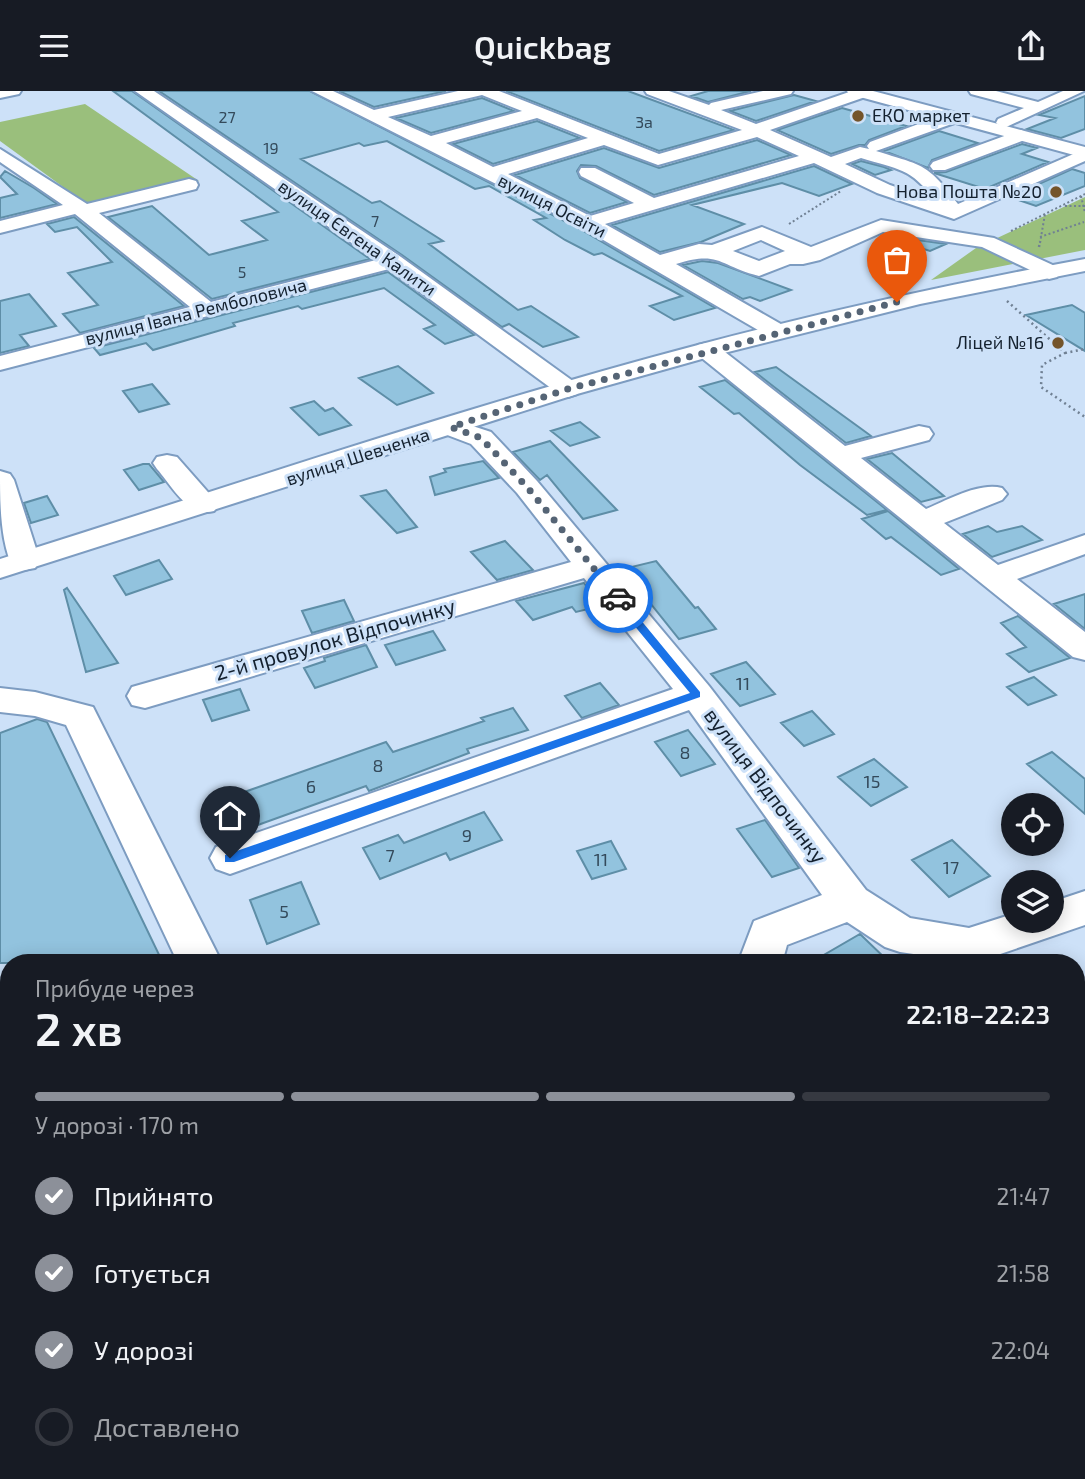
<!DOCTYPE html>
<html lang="uk">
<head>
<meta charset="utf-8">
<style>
	:root { --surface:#171b24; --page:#242831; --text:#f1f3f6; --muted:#9ea1a6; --line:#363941; --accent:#8c9099 }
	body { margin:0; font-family:"Exo 2",sans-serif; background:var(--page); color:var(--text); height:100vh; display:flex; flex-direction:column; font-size:26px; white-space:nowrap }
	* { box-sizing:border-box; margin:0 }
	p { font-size:23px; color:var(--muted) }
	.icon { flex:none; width:38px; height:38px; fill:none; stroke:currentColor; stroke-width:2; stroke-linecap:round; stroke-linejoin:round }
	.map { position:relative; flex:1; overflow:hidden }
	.drawer { position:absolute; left:0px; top:863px; width:1085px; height:527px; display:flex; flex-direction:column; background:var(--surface); border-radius:28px 28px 0 0; box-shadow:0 4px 18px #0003 }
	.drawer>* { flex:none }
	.controls { position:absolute; left:1001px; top:702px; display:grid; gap:14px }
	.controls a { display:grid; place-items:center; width:63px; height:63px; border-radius:50%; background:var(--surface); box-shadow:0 4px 18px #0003; font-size:35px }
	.pin { position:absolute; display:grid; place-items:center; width:60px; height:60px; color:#fff; margin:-72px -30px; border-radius:50% 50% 50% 0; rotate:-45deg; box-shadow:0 0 7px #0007 }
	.pin .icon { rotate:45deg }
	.courier { position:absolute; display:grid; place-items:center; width:70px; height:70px; margin:-35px; border:5px solid #1a73e8; border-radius:50%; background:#fff; color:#222; box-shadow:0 2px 9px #0007 }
	.overview em { font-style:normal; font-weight:600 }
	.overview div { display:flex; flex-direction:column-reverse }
	.overview { display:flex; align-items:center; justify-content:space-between; height:119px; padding:0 35px }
	h1 { font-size:46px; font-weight:600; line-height:52px }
	.bar { display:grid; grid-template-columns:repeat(4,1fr); gap:10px 7px; align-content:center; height:84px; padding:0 35px }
	.bar i { height:9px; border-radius:5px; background:var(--line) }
	.bar .current { background:var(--accent) }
	.bar p { grid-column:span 4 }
	ol { padding:0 35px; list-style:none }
	li { display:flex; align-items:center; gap:21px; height:77px }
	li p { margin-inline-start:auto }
	li .icon { padding:7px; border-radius:50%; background:var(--accent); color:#fff; stroke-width:4 }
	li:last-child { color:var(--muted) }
	li i { width:38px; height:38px; border:4px solid var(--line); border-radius:50% }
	header { display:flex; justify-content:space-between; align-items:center; height:91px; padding:0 35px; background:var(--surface); font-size:32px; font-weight:600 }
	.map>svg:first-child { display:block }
</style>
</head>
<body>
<header><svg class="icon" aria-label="menu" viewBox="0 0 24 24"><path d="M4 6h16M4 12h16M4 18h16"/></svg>Quickbag<svg class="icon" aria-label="share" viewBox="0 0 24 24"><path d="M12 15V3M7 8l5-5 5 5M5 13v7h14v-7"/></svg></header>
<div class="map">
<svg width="1085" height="1388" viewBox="0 0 1085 1388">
	<rect width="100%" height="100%" fill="#cde1f8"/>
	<path fill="#9abf7c" d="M85,13L199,90L92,117L0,50V31Z
		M1085,106V159L931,189L976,157Z"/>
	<path fill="#92c3de" stroke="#5e8ea7" stroke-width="2" d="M113,0H132L370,168L212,208L108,126L152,115L209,164L267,149L242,130L278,121Z
		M159,0H310L580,138L715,217L674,229L650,215L682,205L602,162L594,164L565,149L534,129L546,127L489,95L475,98L387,50L364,55L359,52L301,68L372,112L380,110L443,150L429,153L518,219L531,215L578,246L543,256L509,233L502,236L402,164Z
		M339,0H446L374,16Z
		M506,0H628L734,39L659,60Z
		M708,0H751L708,11L691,5Z
		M794,4L816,10L756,30L730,20Z
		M1085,5V38L1061,47L1027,38L1055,27L1039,24Z
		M482,7L514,20L431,42L396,27Z
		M842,17L906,35L869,49L865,54H859L831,63L777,39Z
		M537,30L580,47L493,73L453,53Z
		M939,40L978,52L932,69L928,77L884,60Z
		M757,49L791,64L654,104L596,75L581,74L577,80L580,87L627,111L590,122L515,84L604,57L659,77Z
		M1022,53L1037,57L1022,63L1048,71L985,98L934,82L946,81Z
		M861,70L884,76L891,79L875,84L852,73Z
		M814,75L852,93L819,105L782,92L692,114L744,133L701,151L660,161L612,134Z
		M1072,78L1085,82V95L1036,115L1010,106Z
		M5,80L34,97L57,113L0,127V107L17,103L0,86Z
		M74,126L184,215L80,242L63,223L98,214L68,182L112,171L77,136L55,141L47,133Z
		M889,145L946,153L930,160L885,146Z
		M702,170L718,172L791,199L760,210L750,206L743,208L683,174Z
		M388,181L474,244L445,253L424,238L435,234L384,197L302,218L298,215L233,232L235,235L153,259L146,252L100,264L94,257Z
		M29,203L56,235L20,244L29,255L0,262V210Z
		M1072,214L1085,222V260L1026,224Z
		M398,275L433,302L397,314L359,287Z
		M776,276L867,342L871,345L846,352L755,281Z
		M725,289L887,419L867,424L800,374L739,322L734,323L700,296Z
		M152,293L169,313L139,321L123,300Z
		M314,310L325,320L333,317L351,334L319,344L291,317Z
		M580,331L599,346L570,355L551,340Z
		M550,350L617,419L583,428L547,384L540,389L513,361Z
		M892,362L910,377L944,405L921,411L867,368Z
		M483,370L499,387L435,404L430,386L446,381L444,378Z
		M143,373H149L164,391L139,399L124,379Z
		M386,399L417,436L397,442L361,405Z
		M47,405L58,424L31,432L24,412Z
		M888,420L959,478L941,484L891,446L886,448L862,428Z
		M988,435L997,441L1022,435L1042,449L992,466L963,443Z
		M505,450L533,479L497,489L471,461Z
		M159,469L172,488L126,504L114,485Z
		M656,470L695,517L698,516L716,538L679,548L623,478Z
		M584,492L601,515L576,521L572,516L533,529L516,510Z
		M67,497L118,572L86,581L64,499Z
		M1085,503V538L1054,513Z
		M344,509L354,530L312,542L302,520Z
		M1018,525L1070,567L1029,581L1007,563L1026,556L1001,532Z
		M433,540L445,559L396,574L385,554Z
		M366,554L377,576L315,597L304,577L325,570L324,567Z
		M746,571L775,603L740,615L711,583Z
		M1034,586L1056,604L1028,614L1007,596Z
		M600,592L619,614L582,627L565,605Z
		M240,598L249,619L212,630L203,609Z
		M513,617L528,639L467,658L469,662L369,700L366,695L230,744L216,711L386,651L393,661L484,630L481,627Z
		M812,620L834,643L804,655L781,632Z
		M37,628L47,631L163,872H0V642Z
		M688,639L715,673L681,685L655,651Z
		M1052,661L1085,688V723L1027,673Z
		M874,668L907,696L871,715L838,686Z
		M484,721L502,749L450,769L446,762L380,788L363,757L398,744L404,752Z
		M765,729L799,777L772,786L737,738Z
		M952,749L990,785L949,806L912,769Z
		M611,750L626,778L592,788L577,760Z
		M301,791L319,833L267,853L250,809Z
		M860,843L890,872H810Z"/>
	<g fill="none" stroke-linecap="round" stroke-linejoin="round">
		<g stroke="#7d9cc1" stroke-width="4">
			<path id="minor" d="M0,0H21L19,3L0,7Z
				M135,0H154L401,166L577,293L581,298L577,303L568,306L559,303L389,178L0,279V265L190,216L75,123L0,142V130L63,114L0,71V58L87,113L189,88L196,90L198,94L196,98L99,122L211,211L376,169Z
				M312,0H333L374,19L458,0H499L659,63L742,39L647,3L645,0H669L709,14L711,12L763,0H793L791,3L721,19L756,33L852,0H869L868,5L770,39L831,66L860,56L869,58L867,55L870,51L948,22H960L962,26L960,30L876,60C924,75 927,72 958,113L1085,58V70L954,128L877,102L814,72L605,133L660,164L699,153L712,154L762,136L811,156L881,129L994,147L1057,176L1060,181L1057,186L1049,188L982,156L883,141L820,169L803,173H790L759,185C719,175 720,159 676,173L786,236L790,241L786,246H770L581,136ZM482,4L522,20L431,45L388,26ZM537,27L588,47L493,76L446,52ZM757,46L799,65L654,107L595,77H581L579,81L581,85L634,112L590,125L508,83L604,54L658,74ZM861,67C897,78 912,77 935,110L890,94L845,73ZM761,149L785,160L759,170L733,160Z
				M969,0H996L1038,11L1063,0H1084L1004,37L996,32L998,28L1024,17L971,3Z
				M1021,39L1030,44L1027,48L945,79H933L930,75L933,71Z
				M707,252L716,254L845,355L919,335L929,337L933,343L929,349L861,367L926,418C948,409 979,391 1002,397L1007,403L1002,409L944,432L998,474L1085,444V463L1017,488L1085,541V569L1073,566L698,264L695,259L698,254Z
				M451,328L491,341L537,390L709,595L866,799L910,827L969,837L1013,823V830H1052V811L1085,800V834L974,872L900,861L885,856L847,831L787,854L782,872H738L754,830L822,804L689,619L244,778L230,783L216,778L210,767L216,756L673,598L584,487L145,617L132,614L127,605L132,596L571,471L517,402L471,353L442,342L438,336L442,330Z
				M167,364L177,366L214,408L219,414L214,420C188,427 173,396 157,378L153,372L157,366Z
				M0,380L10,383L14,389L40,470L35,477L24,479L13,477C0,450 0,411 0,380Z
				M0,597L35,601L93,616L222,872H178L66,634L35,625L0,621Z
				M1076,1278L1085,1282V1349L1076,1346Z
				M1085,1355V1388H1049L1052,1381H1076V1359Z
				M173,1381H233L236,1388H174Z"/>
		</g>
		<g stroke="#7d9cc1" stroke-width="4">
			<path id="major" d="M847,0H873L1085,56V67L849,3Z
				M1085,168V180L920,213L716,264L577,303L0,487V468C232,395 463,316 698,254C826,220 955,192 1085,168Z"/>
		</g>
		<path stroke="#708093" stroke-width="2" stroke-dasharray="2 2.5" stroke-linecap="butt" d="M1081,105L1085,122
			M1065,115H1085
			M789,133L841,100
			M1011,140L1085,103
			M1040,146L1084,131
			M1040,152L1045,123"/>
		<path stroke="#708093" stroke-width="2.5" stroke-dasharray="2 3.5" stroke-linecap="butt" d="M1039,156L1040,150
			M1007,210L1065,262L1042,274L1041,296L1085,326
			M1065,262L1085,258"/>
		<use href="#minor" fill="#fff" fill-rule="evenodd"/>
		<use href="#major" fill="#fff" fill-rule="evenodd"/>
	</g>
	<path fill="#1a73e8" d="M614,505H621L700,601V606L234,771H225V764L690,602L614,510Z"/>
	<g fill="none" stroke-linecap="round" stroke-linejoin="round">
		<path stroke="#556475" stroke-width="7" stroke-dasharray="0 12.6" d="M618,507L527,396L481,347L451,336L568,298L897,211"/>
	</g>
	<g fill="#74542a" stroke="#cde1f8" stroke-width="2.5">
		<circle cx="858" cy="25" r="7"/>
		<circle cx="1056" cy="101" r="7"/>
		<circle cx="1058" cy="252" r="7"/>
	</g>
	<g text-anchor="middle" stroke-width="6" stroke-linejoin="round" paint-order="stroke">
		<g font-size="16" fill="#344a5b">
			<text x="227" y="32">27</text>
			<text x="644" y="37">3а</text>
			<text x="271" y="63">19</text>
			<text x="375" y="136">7</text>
			<text x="242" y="187">5</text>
		</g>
		<g font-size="18" fill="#14212f" stroke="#cde1f8" text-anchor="end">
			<text x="872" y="31" text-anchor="start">ЕКО маркет</text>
			<text x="1042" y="107">Нова Пошта №20</text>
			<text x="1044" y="258">Ліцей №16</text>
		</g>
		<g font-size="18" fill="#14212f" stroke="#cde1f8">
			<text transform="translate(552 115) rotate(27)" y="6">вулиця Освіти</text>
			<text transform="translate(357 147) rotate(35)" y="6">вулиця Євгена Калити</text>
			<text transform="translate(196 221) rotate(-14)" y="6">вулиця Івана Ремболовича</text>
			<text transform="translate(358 366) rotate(-18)" y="6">вулиця Шевченка</text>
		</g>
		<g font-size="18" fill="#344a5b">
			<text x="743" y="599">11</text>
			<text x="685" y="668">8</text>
			<text x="378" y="681">8</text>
			<text x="872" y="697">15</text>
			<text x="311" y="702">6</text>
			<text x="467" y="751">9</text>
			<text x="390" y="771">7</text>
			<text x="601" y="775">11</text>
			<text x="951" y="783">17</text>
			<text x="284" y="827">5</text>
		</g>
		<g font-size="21" fill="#14212f" stroke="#cde1f8">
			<text transform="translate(335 549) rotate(-16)" y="7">2-й провулок Відпочинку</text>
			<text transform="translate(765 695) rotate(53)" y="7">вулиця Відпочинку</text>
		</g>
	</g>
</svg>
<div class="controls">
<a><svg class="icon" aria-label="locate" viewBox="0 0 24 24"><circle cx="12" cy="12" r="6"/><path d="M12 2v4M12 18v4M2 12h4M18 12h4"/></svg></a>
<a><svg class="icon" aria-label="layers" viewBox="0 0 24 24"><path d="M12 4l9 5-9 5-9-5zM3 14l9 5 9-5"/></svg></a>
</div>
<div class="pin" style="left:897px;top:211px;background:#ea580c"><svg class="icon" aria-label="bag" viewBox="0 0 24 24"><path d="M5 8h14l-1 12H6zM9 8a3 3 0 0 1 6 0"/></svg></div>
<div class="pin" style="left:230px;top:767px;background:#1f2937"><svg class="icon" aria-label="home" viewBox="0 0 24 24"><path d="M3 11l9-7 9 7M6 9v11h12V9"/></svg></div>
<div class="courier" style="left:618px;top:507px"><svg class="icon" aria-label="car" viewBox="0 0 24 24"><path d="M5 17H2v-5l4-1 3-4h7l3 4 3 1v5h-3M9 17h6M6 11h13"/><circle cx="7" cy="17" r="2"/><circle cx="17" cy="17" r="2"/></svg></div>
<section class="drawer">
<div class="overview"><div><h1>2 хв</h1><p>Прибуде через</p></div><em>22:18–22:23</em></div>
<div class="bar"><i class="current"></i><i class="current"></i><i class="current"></i><i></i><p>У дорозі · 170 m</p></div>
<ol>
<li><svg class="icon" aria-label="check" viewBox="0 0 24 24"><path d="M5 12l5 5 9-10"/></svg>Прийнято<p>21:47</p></li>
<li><svg class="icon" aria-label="check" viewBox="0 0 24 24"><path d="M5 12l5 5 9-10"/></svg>Готується<p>21:58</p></li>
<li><svg class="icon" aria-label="check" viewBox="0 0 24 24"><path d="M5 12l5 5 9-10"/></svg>У дорозі<p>22:04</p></li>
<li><i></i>Доставлено</li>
</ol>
</section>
</div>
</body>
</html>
